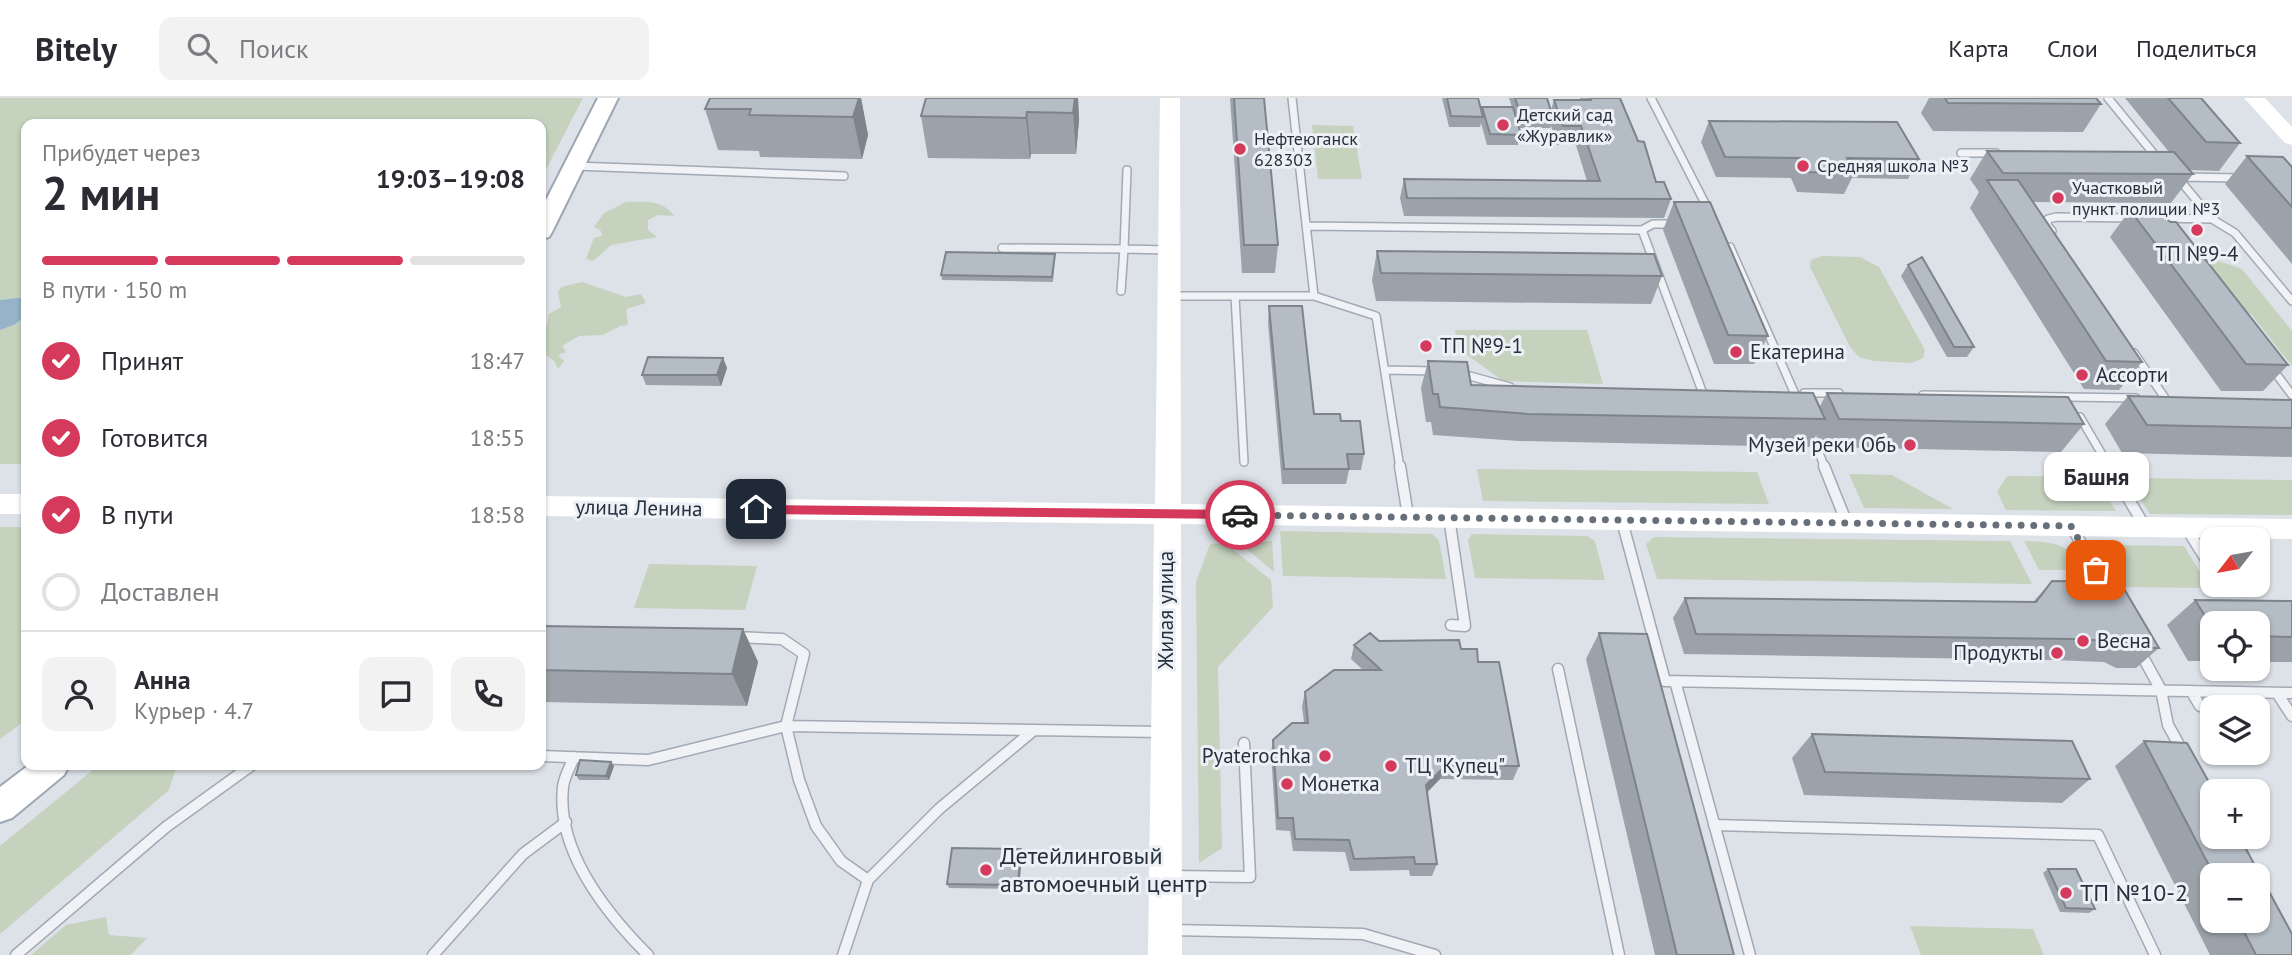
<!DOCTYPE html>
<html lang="ru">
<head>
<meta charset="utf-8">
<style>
	:root { --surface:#fff; --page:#f2f2f3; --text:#2b2b33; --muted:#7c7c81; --line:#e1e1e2; --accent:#d53a5c }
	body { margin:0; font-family:"PT Sans",sans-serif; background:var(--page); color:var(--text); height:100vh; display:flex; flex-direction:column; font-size:26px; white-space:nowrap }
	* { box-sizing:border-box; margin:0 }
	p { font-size:23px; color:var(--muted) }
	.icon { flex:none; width:38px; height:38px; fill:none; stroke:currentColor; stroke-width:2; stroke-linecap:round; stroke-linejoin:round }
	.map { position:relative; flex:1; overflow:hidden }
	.side { position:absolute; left:21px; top:21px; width:525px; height:651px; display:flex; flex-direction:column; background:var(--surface); border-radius:14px; box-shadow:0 2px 5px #0004 }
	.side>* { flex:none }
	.needle { width:46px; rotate:239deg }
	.tools { position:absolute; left:2200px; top:429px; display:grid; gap:14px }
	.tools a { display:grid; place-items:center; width:70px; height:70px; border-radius:14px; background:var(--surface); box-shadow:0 2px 5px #0004; font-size:35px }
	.pin { position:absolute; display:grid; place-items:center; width:60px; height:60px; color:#fff; margin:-30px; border-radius:14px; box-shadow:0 4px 10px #0006 }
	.courier { position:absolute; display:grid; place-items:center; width:70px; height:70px; margin:-35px; border:5px solid #d53a5c; border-radius:50%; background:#fff; color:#222; box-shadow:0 2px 9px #0007 }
	.bubble { position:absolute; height:49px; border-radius:14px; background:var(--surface); box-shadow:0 2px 5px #0004; font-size:23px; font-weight:600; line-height:49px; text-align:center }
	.headline em { font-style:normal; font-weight:600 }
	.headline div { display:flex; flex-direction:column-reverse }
	.headline { display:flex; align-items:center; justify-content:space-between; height:119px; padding:0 21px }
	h1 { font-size:46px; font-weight:600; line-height:52px }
	.bar { display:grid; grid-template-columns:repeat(4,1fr); gap:10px 7px; align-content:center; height:84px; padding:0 21px }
	.bar i { height:9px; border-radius:5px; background:var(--line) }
	.bar .active { background:var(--accent) }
	.bar p { grid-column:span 4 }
	.line { display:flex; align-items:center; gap:18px; padding:0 21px; border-top:2px solid var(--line) }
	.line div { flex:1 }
	.round { display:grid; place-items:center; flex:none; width:74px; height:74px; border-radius:14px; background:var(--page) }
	ol { padding:0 21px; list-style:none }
	li { display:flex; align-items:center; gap:21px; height:77px }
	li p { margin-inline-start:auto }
	li .icon { padding:7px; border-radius:50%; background:var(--accent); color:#fff; stroke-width:4 }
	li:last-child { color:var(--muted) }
	li i { width:38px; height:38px; border:4px solid var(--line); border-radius:50% }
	header { display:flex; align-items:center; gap:42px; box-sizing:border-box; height:98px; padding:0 35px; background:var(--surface); border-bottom:2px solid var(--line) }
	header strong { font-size:33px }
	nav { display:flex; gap:38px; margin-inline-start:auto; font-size:24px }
	.search { width:490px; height:63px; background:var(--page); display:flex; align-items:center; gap:18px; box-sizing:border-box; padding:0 24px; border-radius:14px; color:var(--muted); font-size:26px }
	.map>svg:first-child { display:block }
</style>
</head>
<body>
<header>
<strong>Bitely</strong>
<div class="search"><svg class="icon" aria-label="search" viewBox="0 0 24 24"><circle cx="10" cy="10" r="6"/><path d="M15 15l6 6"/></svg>Поиск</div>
<nav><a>Карта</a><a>Слои</a><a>Поделиться</a></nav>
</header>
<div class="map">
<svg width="2292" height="857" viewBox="0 0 2292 857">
	<rect width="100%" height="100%" fill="#dde2e8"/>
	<path fill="#c4d2be" d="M0,0H583L541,81V26H26V199L0,202Z
		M1312,27L1353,28L1362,81H1318Z
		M626,104C645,104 662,101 674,118L658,117L648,122V132L657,139L611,147L593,163L586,161L594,140L602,138L601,133L594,129L604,115Z
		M2184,151L2242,171L2292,233V268L2251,216H2236Z
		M1822,158L1860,159L1879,169L1925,252L1923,260L1912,265L1873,263L1859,259L1850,249L1810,169L1811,162Z
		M582,184L626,199L641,196L646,205L626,211L628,227L620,228L603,237L579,238L562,248L566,254L558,257L564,263L558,271L554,263L541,253V231L547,227L549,216L561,209L558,194L561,189Z
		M26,218V366H0V232L14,227Z
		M1455,232H1587L1603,286L1503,283L1459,251Z
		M1477,371L1757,374L1769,406L1483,403Z
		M1849,376L1892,377L1953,411L1864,410Z
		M2007,378L2095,379L2116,413L2006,412L1997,394Z
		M2127,380L2292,382V417L2150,416Z
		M0,429H26V622L0,641Z
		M1280,433L1432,436L1439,442L1446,481L1283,478Z
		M1472,436L1587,438L1595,443L1605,482L1475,480L1468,442Z
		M1654,439L2010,443L2032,486L1657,481L1646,446Z
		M1237,443H1272L1274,474Z
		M2024,443C2054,444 2069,445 2085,472H2039Z
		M1210,446H1226L1271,482L1273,509L1218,569L1222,750L1199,765L1196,484Z
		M2103,447L2184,448L2210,490L2115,489L2097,457Z
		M649,466L757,468L745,512L634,510Z
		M99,667H177L169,692L0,836V748Z
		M106,819L109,837L147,840L131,857H31L66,827Z
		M1910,828L2033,831L2044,857H1921Z"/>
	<path fill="#96b3ca" d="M26,199V218L14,227L0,232V202Z"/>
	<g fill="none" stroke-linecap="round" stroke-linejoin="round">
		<g stroke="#a2a9b2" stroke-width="10">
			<path id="lane-far1" d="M1651,0L1709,113
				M2108,0L2158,61
				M1961,55H1996
				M575,68L844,78
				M2178,79L2241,80
				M2178,80L2212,121L2235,135L2292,203
				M2157,120L2212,121
				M1306,128L1642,132L1702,293
				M1642,132L1653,126H1674
				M2052,133L2047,127L2048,121L2056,119L2136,120
				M1730,149L1798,303
				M1002,150L1124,151L1127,72
				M1121,193L1124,151L1168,152
				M1169,198H1314L1292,0
				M1235,198L1244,364
				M1314,198L1376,218L1400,370
				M2134,255L2165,300
				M2271,269L2292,297
				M1386,272L1435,273
				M1459,275L1510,289
				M1804,295H1839
				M1923,297L2136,300
				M2080,319L2110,370
				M1810,332L1825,370"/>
		</g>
		<g stroke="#a2a9b2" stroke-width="13">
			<path id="lane" d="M1400,368L1408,418
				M1824,368L1846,423
				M2109,368L2144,427
				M1449,419L1465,528L1451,527
				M1622,423L1665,583L2292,595
				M2072,429L2108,494
				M2187,431L2212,471
				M735,539L782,541L804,556L786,628L799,682L816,728L841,763L868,782
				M2139,552L2161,592L2168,627L2183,654
				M1558,571L1619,857
				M1675,583L1750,857
				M2191,593L2200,608
				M2277,595L2292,618
				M541,658L648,662L786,628L1161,634
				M574,659C570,669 564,679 563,689C556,753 606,815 648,857
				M1714,727L2098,737L2155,857
				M1172,778L1250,779L1244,645
				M1170,832L1363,836L1435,857
				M16,857L166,729L252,667
				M433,857L523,756L566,724
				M843,857L868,782L939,711L1034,632"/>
		</g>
		<g stroke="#9ca7b4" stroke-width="4">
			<path id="primary" d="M598,0H618L552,134L549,139L541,141V112Z
				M29,667H69L64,677L12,720L0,724V689Z"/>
		</g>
		<use href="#lane-far1" stroke="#f0f2f6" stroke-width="7"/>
		<use href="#lane" stroke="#f0f2f6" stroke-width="10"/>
		<path fill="#fff" fill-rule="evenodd" d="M1160,0H1180L1181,406L2292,421V441L1181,426L1182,857H1148L1154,426L541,418V398L1155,406Z
			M2244,0H2265L2292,29V47L2285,45Z
			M0,396H26V416H0Z"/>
		<use href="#primary" fill="#fff" fill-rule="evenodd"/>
	</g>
	<path fill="#9ba2a9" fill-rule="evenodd" d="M861,0L868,37L862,61L760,59L759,53L718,52L705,11Z
		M926,0H1078L1079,22L1076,56H1031L1030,61L928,60L921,18Z
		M1230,0H1264L1278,147L1275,175H1242Z
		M1442,0H1478L1481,13L1482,9H1512L1509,0H1547L1551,12L1554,2H1580V0H1620L1656,84L1671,101L1664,120L1404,118L1400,100L1404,81L1587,83L1576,47H1557L1551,28L1550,30H1519L1521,37L1518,47H1487L1481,25L1480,29H1449Z
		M1929,0H2096L2101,6L2083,34L1933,33L1921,15Z
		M2125,0H2201L2240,45L2219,73L2189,72L2193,76L2171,105L2033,104L2142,264L2119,292L2084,291L1970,110L1979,94L1970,81L1987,53L2169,54Z
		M1709,23L1919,61L1908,81L1852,80L1844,96L1797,94L1791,80L1716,79L1701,44Z
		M2247,58L2292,69V166L2225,86Z
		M1674,104L1768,238L1754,266H1714L1663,132Z
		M2130,112L2288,267L2263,293H2221L2110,139Z
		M1377,153L1662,178L1651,206L1376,203L1372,182Z
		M1055,156L1053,184L942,182L941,177Z
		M1908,167L1974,249L1967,259H1947L1901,178Z
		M1269,208L1314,316L1341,323L1364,356L1361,372H1349L1346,386H1282L1268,225Z
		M723,260L727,270L721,288L646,287L642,277Z
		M1428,263L1471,287L1820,308L1827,295L2084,326L2061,354L1822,349L1817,336L1809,349L1519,343L1433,337L1431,324H1426L1421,290Z
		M2128,298L2292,302V359L2122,355L2105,326Z
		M2052,483L2159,550L2136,570H2116L2104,564L2053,562L1684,556L1673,520L1685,500L2033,504Z
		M2195,502L2292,503V564H2258V525H2212V563H2188L2167,527Z
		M541,528L743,531L758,564L747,608L541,604Z
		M1599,535L1734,857H1655L1586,561Z
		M1379,543L1461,551L1478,564L1519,668L1513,682L1440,681L1427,695L1437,766L1432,778H1410L1409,772L1350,773L1345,754L1293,753L1290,733L1276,732L1271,655L1273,642L1304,625L1302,608L1305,594L1363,572L1351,561L1354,547Z
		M1812,636L2090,681L2062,705L1804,697L1792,660Z
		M2144,643L2187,645L2214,693H2212V738H2239L2292,836V857H2210L2115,668ZM2212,777H2258V822H2212Z
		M611,664L614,668L609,682H579L576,677Z
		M1021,751L1022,755L1019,791L949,790L947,786Z
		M2048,771L2095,811L2089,815L2060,814L2043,775Z"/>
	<path fill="#7e848a" d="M859,0H861L868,37L862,61L853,19Z
		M1075,0H1078L1079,22L1076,56L1073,15Z
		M1027,14L1031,56L1030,61L1026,20Z
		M723,260L727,270L721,288L717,277Z
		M743,531L758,564L747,608L732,576Z
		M611,664L614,668L609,682L606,678Z
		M1445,668L1440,681L1421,700L1426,687Z
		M1021,751L1022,755L1019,791L1018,787Z"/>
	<path fill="#b4bcc5" stroke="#7e848a" stroke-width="2" d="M710,0H859L853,19L749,17L751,11H705Z
		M926,0H1075L1073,15L1027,14L1026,20L921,18Z
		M1234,0H1264L1278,147H1244Z
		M1447,0H1478L1483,19L1451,18Z
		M1515,0H1547L1553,20H1522Z
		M1590,0H1620L1638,43L1644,44L1656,84H1664L1671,101L1407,100L1404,81L1600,83L1581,28H1563L1554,2H1591Z
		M1945,0H2096L2101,6L1948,5Z
		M2168,0H2201L2240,45L2206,44Z
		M1482,9H1513L1521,37L1490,36Z
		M1709,23L1897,24L1919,61L1847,60L1855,75L1807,74L1800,60L1725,59Z
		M1987,53L2174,54L2193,76L2003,75Z
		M2247,58L2283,59L2292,69V109Z
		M1987,82H2018L2142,264L2106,263Z
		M1674,104H1710L1768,238L1728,237Z
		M2130,112H2161L2170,124H2176L2288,267L2246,266Z
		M1377,153L1654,156L1662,178L1381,175Z
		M946,154L1055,156L1052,179L941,177Z
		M1922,159L1974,249H1954L1908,167Z
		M1269,208H1302L1314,316H1340L1341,323H1360L1364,356H1347L1349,371H1284Z
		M648,259L723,260L717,277H642Z
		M1428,263L1467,264L1471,287L1813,295L1825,321L1528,316L1440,309L1438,296H1433Z
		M1827,295L2068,299L2084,326L1839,321Z
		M2128,298L2292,302V330L2147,327Z
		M2052,483L2120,484L2159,550H2137L2126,544L2074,541L1696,536L1685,500L2036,504Z
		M2195,502L2292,503V539L2258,538V525H2212V529Z
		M541,528L743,531L732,576L541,572Z
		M1370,535L1379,543L1459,542L1461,551H1477L1478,564H1499L1519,668H1445L1426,687L1437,766H1415L1414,759L1354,761L1349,742L1295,741L1293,720H1278L1273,642L1292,625H1308L1305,594L1334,572H1381L1354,547Z
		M1599,535L1647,536L1734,857H1677Z
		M1812,636L2072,643L2090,681L1825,674Z
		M2144,643L2187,645L2214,693H2212V738H2239L2292,836V857H2256L2238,822H2258V777H2214Z
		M580,662L611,664L606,678L576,677Z
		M952,750L1021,751L1018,787L947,786Z
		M2048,771H2076L2095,811L2066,810Z"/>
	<path fill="#d53a5c" d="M756,407L1240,412L1246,417L1240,421L756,416L750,411Z"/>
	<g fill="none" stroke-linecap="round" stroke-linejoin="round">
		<path stroke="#666f7a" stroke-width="7" stroke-dasharray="0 12.6" d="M1240,417L2071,428L2096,472"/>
	</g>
	<g fill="#d53a5c" stroke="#edf1f5" stroke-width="2.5">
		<circle cx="1503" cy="27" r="7"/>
		<circle cx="1240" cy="51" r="7"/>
		<circle cx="1803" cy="68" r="7"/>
		<circle cx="2058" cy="100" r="7"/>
		<circle cx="2197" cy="132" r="7"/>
		<circle cx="1426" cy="248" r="7"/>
		<circle cx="1736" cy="254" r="7"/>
		<circle cx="2082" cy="277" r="7"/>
		<circle cx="1910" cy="347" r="7"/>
		<circle cx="2083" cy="543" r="7"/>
		<circle cx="2057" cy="555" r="7"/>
		<circle cx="1325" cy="658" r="7"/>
		<circle cx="1391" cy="668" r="7"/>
		<circle cx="1287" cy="686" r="7"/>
		<circle cx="986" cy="772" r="7"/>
		<circle cx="2066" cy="795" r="7"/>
	</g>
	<g text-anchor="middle" stroke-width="6" stroke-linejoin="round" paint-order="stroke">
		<g font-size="18" fill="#26313f" stroke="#edf1f5" text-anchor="start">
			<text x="1517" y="23">Детский сад<tspan x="1517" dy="21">«Журавлик»</tspan></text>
			<text x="1254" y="47">Нефтеюганск<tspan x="1254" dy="21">628303</tspan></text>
			<text x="1817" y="74">Средняя школа №3</text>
			<text x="2072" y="96">Участковый<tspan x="2072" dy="21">пункт полиции №3</tspan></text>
		</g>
		<g font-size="21" fill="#26313f" stroke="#edf1f5" text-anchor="start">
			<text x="2197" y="163" text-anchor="middle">ТП №9-4</text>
			<text x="1440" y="255">ТП №9-1</text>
			<text x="1750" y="261">Екатерина</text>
			<text x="2096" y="284">Ассорти</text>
			<text x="1896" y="354" text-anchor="end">Музей реки Обь</text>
			<text x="2097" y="550">Весна</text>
			<text x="2043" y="562" text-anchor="end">Продукты</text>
			<text x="1311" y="665" text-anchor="end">Pyaterochka</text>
			<text x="1405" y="675">ТЦ "Купец"</text>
			<text x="1301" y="693">Монетка</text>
		</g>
		<g font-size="21" fill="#26313f" stroke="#edf1f5">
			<text transform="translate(639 410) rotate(1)" y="7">улица Ленина</text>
			<text transform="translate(1166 512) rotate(-90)" y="7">Жилая улица</text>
		</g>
		<g font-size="24" fill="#26313f" stroke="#edf1f5" text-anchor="start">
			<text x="1000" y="766">Детейлинговый<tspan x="1000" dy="28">автомоечный центр</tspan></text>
			<text x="2080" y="803">ТП №10-2</text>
		</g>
	</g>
</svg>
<div class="tools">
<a><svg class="needle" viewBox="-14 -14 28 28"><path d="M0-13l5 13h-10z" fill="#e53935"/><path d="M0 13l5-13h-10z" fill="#7c7c81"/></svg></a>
<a><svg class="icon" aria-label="locate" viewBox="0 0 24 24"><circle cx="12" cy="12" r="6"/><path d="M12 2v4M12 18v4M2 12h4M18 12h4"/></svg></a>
<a><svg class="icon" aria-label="layers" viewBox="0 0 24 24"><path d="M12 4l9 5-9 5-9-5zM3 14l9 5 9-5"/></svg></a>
<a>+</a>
<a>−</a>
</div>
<div class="pin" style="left:2096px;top:472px;background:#ea580c"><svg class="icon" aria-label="bag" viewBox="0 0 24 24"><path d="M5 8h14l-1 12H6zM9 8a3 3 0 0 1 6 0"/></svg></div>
<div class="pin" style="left:756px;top:411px;background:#1f2937"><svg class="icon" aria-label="home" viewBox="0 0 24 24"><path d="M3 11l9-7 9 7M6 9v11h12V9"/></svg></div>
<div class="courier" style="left:1240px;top:417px"><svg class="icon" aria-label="car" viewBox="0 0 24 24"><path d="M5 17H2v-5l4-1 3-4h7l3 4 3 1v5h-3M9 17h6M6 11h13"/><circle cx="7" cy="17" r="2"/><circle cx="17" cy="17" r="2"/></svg></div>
<div class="bubble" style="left:2044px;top:354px;width:105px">Башня</div>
<section class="side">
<div class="headline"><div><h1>2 мин</h1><p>Прибудет через</p></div><em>19:03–19:08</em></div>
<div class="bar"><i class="active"></i><i class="active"></i><i class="active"></i><i></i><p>В пути · 150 m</p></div>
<ol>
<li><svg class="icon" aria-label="check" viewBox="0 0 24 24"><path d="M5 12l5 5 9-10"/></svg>Принят<p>18:47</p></li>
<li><svg class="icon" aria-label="check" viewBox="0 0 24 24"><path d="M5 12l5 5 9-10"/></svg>Готовится<p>18:55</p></li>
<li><svg class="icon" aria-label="check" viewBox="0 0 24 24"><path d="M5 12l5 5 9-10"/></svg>В пути<p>18:58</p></li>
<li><i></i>Доставлен</li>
</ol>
<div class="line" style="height:126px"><a class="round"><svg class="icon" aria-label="person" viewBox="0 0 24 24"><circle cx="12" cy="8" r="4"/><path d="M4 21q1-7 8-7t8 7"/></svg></a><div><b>Анна</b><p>Курьер · 4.7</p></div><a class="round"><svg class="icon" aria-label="chat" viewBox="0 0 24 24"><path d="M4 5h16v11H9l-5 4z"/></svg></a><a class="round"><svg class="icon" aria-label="phone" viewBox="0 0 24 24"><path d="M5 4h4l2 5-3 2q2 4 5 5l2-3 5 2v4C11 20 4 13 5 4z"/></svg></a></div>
</section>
</div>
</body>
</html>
